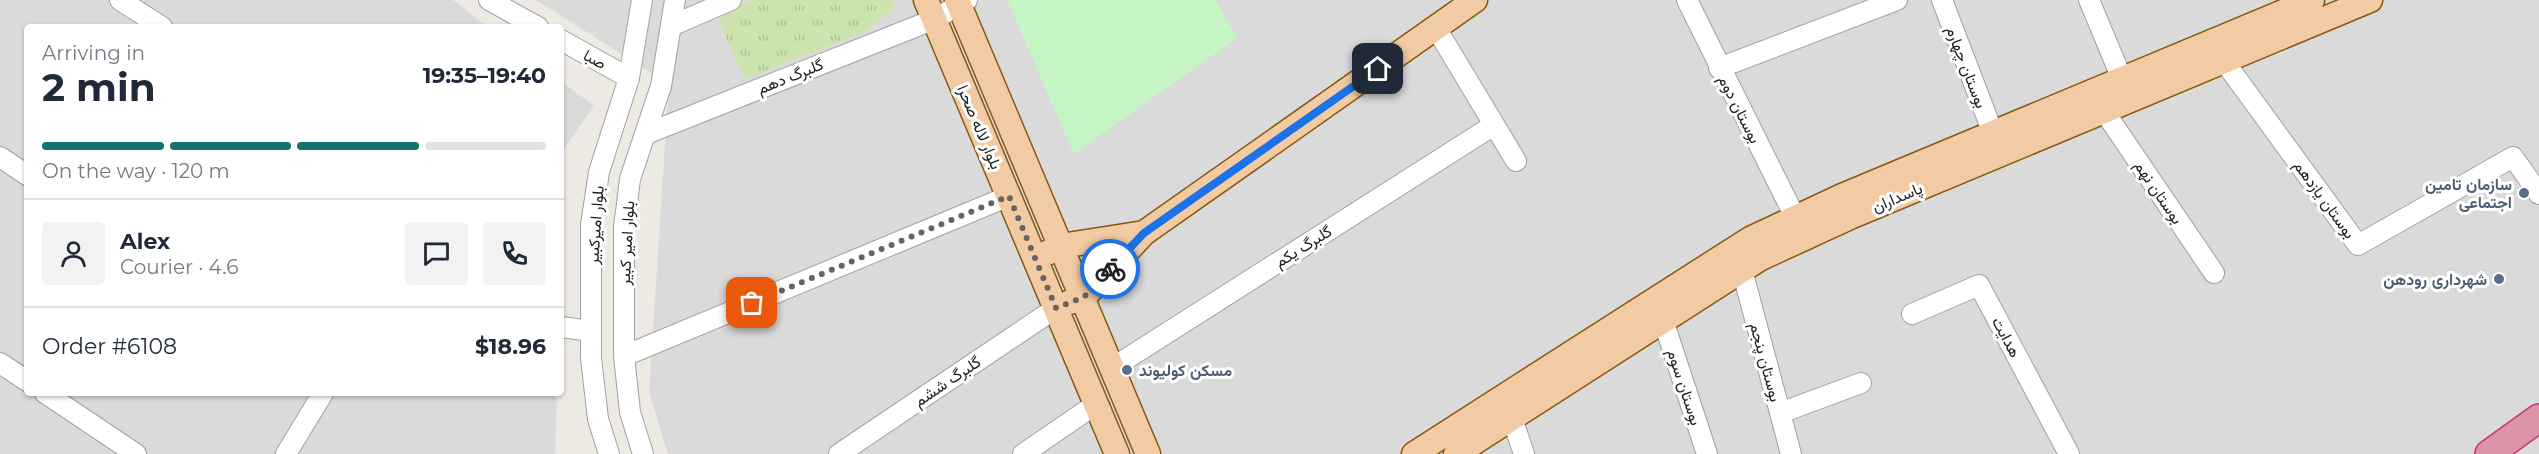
<!DOCTYPE html>
<html lang="en">
<head>
<meta charset="utf-8">
<style>
	:root { --surface:#fff; --page:#f2f2f3; --text:#1f2937; --muted:#747a83; --line:#e0e1e3; --accent:#0f766e }
	body { margin:0; font-family:Montserrat,Vazirmatn,sans-serif; background:var(--page); color:var(--text); height:100vh; display:flex; flex-direction:column; font-size:22px; white-space:nowrap }
	* { box-sizing:border-box; margin:0 }
	p { font-size:20px; color:var(--muted) }
	.icon { flex:none; width:33px; height:33px; fill:none; stroke:currentColor; stroke-width:2; stroke-linecap:round; stroke-linejoin:round }
	.map { position:relative; flex:1; overflow:hidden }
	.drawer { position:absolute; left:24px; top:24px; width:540px; height:372px; display:flex; flex-direction:column; background:var(--surface); border-radius:6px; box-shadow:0 2px 4px #0004 }
	.drawer>* { flex:none }
	.pin { position:absolute; display:grid; place-items:center; width:51px; height:51px; color:#fff; margin:-26px; border-radius:12px; box-shadow:0 3px 9px #0006 }
	.courier { position:absolute; display:grid; place-items:center; width:60px; height:60px; margin:-30px; border:4px solid #1a73e8; border-radius:50%; background:#fff; color:#222; box-shadow:0 2px 8px #0007 }
	.summary em { font-style:normal; font-weight:700 }
	.summary div { display:flex; flex-direction:column-reverse }
	.summary { display:flex; align-items:center; justify-content:space-between; height:102px; padding:0 18px }
	h1 { font-size:39px; font-weight:700; line-height:45px }
	.bar { display:grid; grid-template-columns:repeat(4,1fr); gap:9px 6px; align-content:center; height:72px; padding:0 18px }
	.bar i { height:8px; border-radius:4px; background:var(--line) }
	.bar .on { background:var(--accent) }
	.bar p { grid-column:span 4 }
	.line { display:flex; align-items:center; gap:15px; padding:0 18px; border-top:2px solid var(--line) }
	.line div { flex:1 }
	.round { display:grid; place-items:center; flex:none; width:63px; height:63px; border-radius:6px; background:var(--page) }
	.map>svg:first-child { display:block }
</style>
</head>
<body>
<div class="map">
<svg width="2539" height="454" viewBox="0 0 2539 454">
	<defs>
		<pattern id="grass-tufts" width="24" height="20" patternUnits="userSpaceOnUse" patternTransform="scale(1.5)"><rect width="24" height="20" fill="#cce3ae"/><path d="M3 7l-1-3M5 7V3M7 7l1-3M15 17l-1-3M17 17v-4M19 17l1-3" fill="none" stroke="#afc295"/></pattern>
	</defs>
	<rect width="100%" height="100%" fill="#edeae4"/>
	<path fill="#dbdada" d="M0,0H453L489,27H27V393H549L557,399L555,454H0Z
		M536,0H2539V454H668L649,391L669,84Z
		M561,81L594,106L561,153Z"/>
	<path fill="url(#grass-tufts)" d="M752,0H894L893,9L866,31L745,79L716,16Z"/>
	<path fill="#c5f4c5" d="M1007,0H1216L1237,38L1074,154Z"/>
	<g fill="none" stroke-linecap="round" stroke-linejoin="round">
		<g stroke="#a1a1a1" stroke-width="22">
			<path id="minor" d="M120,0L162,27
				M489,0L538,27
				M1687,0L1795,217
				M1942,0L1993,133
				M2089,0L2122,79
				M671,26L731,0
				M1436,28L1516,161
				M561,40L629,78
				M2224,61L2358,245L2513,157L2539,194
				M1719,68L1897,0
				M2104,111L2214,273
				M646,134L935,19L967,0
				M0,157L27,175
				M1742,270L1791,454
				M1912,314L1979,285L2069,454
				M1663,320L1707,454
				M561,327L591,331
				M624,356L1009,196
				M0,363L27,381
				M1112,368L1494,125
				M45,393L136,454
				M1780,413L1861,383
				M1512,418L1524,454
				M286,454L323,393
				M609,454L598,419L591,358V225L599,172L629,78L642,0
				M643,454L630,412L624,356V227L630,179L661,86L675,0
				M839,454L1056,308
				M1023,454L1096,404"/>
		</g>
		<g stroke="#88580e" stroke-width="27">
			<path id="major" d="M926,0L1117,454
				M957,0L1148,454
				M1144,233L1475,0
				M1047,253L1061,246L1144,233L1084,297L1070,302
				M1414,454L1750,239L1842,196L2312,0
				M1456,454L1761,258L1850,217L2370,0"/>
		</g>
		<g stroke="#c73571" stroke-width="30">
			<path id="highway" d="M2489,454L2539,418"/>
		</g>
		<use href="#minor" stroke="#fff" stroke-width="20"/>
		<use href="#major" stroke="#f2cba4" stroke-width="24"/>
		<use href="#highway" stroke="#dd93a6" stroke-width="27"/>
	</g>
	<g fill="none" stroke-linecap="round" stroke-linejoin="round">
		<path stroke="#666563" stroke-width="6" stroke-dasharray="0 10.8" d="M752,303L1009,196L1056,308L1084,297L1110,269"/>
		<path stroke="#1a73e8" stroke-width="8" d="M1110,269L1144,233L1378,69"/>
	</g>
	<g fill="#5c6f8a" stroke="#fff" stroke-width="2">
		<circle cx="2524" cy="193" r="6"/>
		<circle cx="2499" cy="279" r="6"/>
		<circle cx="1127" cy="370" r="6"/>
	</g>
	<g text-anchor="middle" stroke-width="6" stroke-linejoin="round" paint-order="stroke">
		<g font-size="16" fill="#1d1d1d" stroke="#fff">
			<text transform="translate(595 59) rotate(29)" y="6">صبا</text>
			<text transform="translate(1967 67) rotate(69)" y="6">بوستان چهارم</text>
			<text transform="translate(790 76) rotate(-22)" y="6">گلبرگ دهم</text>
			<text transform="translate(1740 109) rotate(63)" y="6">بوستان دوم</text>
			<text transform="translate(980 127) rotate(67)" y="6">بلوار لاله صحرا</text>
			<text transform="translate(2159 192) rotate(56)" y="6">بوستان نهم</text>
			<text transform="translate(1897 197) rotate(-23)" y="6">پاسداران</text>
			<text transform="translate(2325 199) rotate(54)" y="6">بوستان یازدهم</text>
			<text transform="translate(595 225) rotate(-86)" y="6">بلوار امیرکبیر</text>
			<text transform="translate(626 243) rotate(-87)" y="6">بلوار امیر کبیر</text>
			<text transform="translate(1303 246) rotate(-32)" y="6">گلبرگ یکم</text>
			<text transform="translate(2007 337) rotate(62)" y="6">هدایت</text>
			<text transform="translate(1766 362) rotate(75)" y="6">بوستان پنجم</text>
			<text transform="translate(947 381) rotate(-34)" y="6">گلبرگ ششم</text>
			<text transform="translate(1685 387) rotate(72)" y="6">بوستان سوم</text>
		</g>
		<g font-size="16" font-weight="bold" fill="#4e5e75" stroke="#fff" text-anchor="end">
			<text x="2512" y="190">سازمان تامین<tspan x="2512" dy="18">اجتماعی</tspan></text>
			<text x="2487" y="285">شهرداری رودهن</text>
			<text x="1139" y="376" text-anchor="start">مسکن کولیوند</text>
		</g>
	</g>
</svg>
<div class="pin" style="left:752px;top:303px;background:#ea580c"><svg class="icon" aria-label="bag" viewBox="0 0 24 24"><path d="M5 8h14l-1 12H6zM9 8a3 3 0 0 1 6 0"/></svg></div>
<div class="pin" style="left:1378px;top:69px;background:#1f2937"><svg class="icon" aria-label="home" viewBox="0 0 24 24"><path d="M3 11l9-7 9 7M6 9v11h12V9"/></svg></div>
<div class="courier" style="left:1110px;top:269px"><svg class="icon" aria-label="bike" viewBox="0 0 24 24"><circle cx="6" cy="16" r="4"/><circle cx="18" cy="16" r="4"/><path d="M6 16l4-8h5l3 8M10 8l3 8H6M13 5h3"/></svg></div>
<section class="drawer">
<div class="summary"><div><h1>2 min</h1><p>Arriving in</p></div><em>19:35–19:40</em></div>
<div class="bar"><i class="on"></i><i class="on"></i><i class="on"></i><i></i><p>On the way · 120 m</p></div>
<div class="line" style="height:108px"><a class="round"><svg class="icon" aria-label="person" viewBox="0 0 24 24"><circle cx="12" cy="8" r="4"/><path d="M4 21q1-7 8-7t8 7"/></svg></a><div><b>Alex</b><p>Courier · 4.6</p></div><a class="round"><svg class="icon" aria-label="chat" viewBox="0 0 24 24"><path d="M4 5h16v11H9l-5 4z"/></svg></a><a class="round"><svg class="icon" aria-label="phone" viewBox="0 0 24 24"><path d="M5 4h4l2 5-3 2q2 4 5 5l2-3 5 2v4C11 20 4 13 5 4z"/></svg></a></div>
<div class="line" style="height:78px"><div>Order #6108</div><b>$18.96</b></div>
</section>
</div>
</body>
</html>
